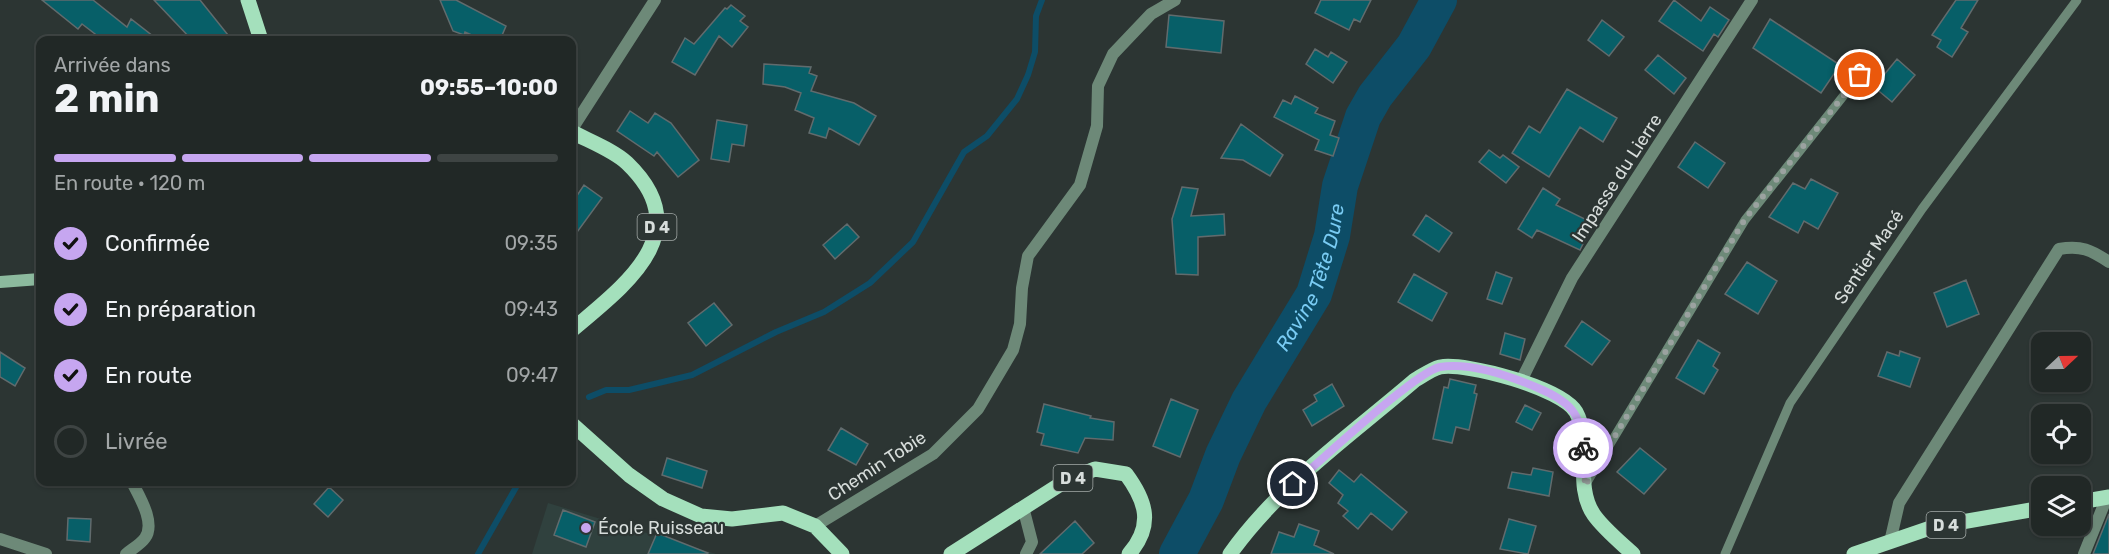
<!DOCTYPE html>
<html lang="fr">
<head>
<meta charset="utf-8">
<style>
	:root { --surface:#212826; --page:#2d3432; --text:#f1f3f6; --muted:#a2a6a7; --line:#3e4443; --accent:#c6a6f0 }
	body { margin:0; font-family:Rubik,sans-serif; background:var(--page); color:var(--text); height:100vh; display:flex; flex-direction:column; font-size:22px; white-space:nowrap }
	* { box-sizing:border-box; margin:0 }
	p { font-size:20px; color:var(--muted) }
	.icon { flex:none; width:33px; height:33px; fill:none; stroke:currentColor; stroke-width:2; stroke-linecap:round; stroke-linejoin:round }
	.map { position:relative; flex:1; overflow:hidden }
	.sheet { position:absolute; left:36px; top:36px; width:540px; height:450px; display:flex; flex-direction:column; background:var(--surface); border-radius:12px; box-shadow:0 2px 4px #0004,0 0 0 2px var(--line) }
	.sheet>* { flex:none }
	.needle { width:39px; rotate:68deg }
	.buttons { position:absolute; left:2031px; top:332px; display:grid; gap:12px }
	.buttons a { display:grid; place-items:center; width:60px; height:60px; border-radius:12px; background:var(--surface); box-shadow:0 2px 4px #0004,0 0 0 2px var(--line); font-size:30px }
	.pin { position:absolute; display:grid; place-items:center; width:51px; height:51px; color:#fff; margin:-26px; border:3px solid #fff; border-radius:50%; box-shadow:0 2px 6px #0007 }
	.courier { position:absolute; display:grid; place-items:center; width:60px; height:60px; margin:-30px; border:4px solid #c6a6f0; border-radius:50%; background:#fff; color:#222; box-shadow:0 2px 8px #0007 }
	.overview em { font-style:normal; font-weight:700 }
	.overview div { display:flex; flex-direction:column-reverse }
	.overview { display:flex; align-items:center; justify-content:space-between; height:102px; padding:0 18px }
	h1 { font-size:39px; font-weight:700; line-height:45px }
	.bar { display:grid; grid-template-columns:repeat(4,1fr); gap:9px 6px; align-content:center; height:72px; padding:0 18px }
	.bar i { height:8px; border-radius:4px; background:var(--line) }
	.bar .active { background:var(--accent) }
	.bar p { grid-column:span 4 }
	ol { padding:0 18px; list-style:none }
	li { display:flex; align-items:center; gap:18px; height:66px }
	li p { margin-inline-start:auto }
	li .icon { padding:6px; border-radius:50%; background:var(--accent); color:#111; stroke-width:4 }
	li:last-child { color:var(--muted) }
	li i { width:33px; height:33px; border:3px solid var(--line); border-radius:50% }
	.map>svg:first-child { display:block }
</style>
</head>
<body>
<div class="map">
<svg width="2109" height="554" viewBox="0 0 2109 554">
	<rect width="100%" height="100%" fill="#2c3533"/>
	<path fill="#30413e" d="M548,503L716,554H532Z"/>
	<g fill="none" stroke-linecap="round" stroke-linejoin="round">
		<path stroke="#0d4d67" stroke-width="6" d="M589,397L606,390H629L692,375L776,332L824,312L870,283L913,242L964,152L987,136L1017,99L1028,75L1035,52L1036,16L1042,0
			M478,554L519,482"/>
		<path stroke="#0d4d67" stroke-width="36" id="s1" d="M1177,554L1206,500L1223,455L1249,401L1314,294L1332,236L1340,186L1363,117L1375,96L1414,46L1439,0"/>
	</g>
	<path fill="#075f68" stroke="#616b6d" stroke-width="1.5" d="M42,0H93L127,27L131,19L158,40H103L82,24L78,29Z
		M154,0H200L232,40H192Z
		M440,0H456L506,26L500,40H483L465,32L464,35L453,31Z
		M1321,0H1371L1360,22L1354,19L1349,30L1315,13Z
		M1674,0L1701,21L1710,7L1729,20L1718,37L1714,34L1703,51L1659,21Z
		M1956,0H1978L1961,28L1968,32L1952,57L1937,47L1941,40L1932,35Z
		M731,5L745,16L740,21L748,27L732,47L719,36L695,75L672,62L685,38L694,44L725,8L727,9Z
		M1169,15L1224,21L1221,53L1166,47Z
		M1770,19L1840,65L1821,93L1753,48Z
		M1602,20L1624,37L1609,56L1588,40Z
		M1315,49L1328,57L1331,52L1347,62L1333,83L1306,64Z
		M1658,55L1686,78L1674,94L1645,70Z
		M1897,59L1915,75L1892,102L1874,87Z
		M764,64L811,67L809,73L817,76L811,91L854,103L876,116L859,145L829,128L826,138L809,133L814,118L795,110L801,93L785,87L763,84Z
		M1567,89L1617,118L1603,142L1580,127L1549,177L1512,153L1529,126L1540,133Z
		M1295,96L1318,108L1315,113L1335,121L1330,135L1339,138L1333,156L1315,150L1319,140L1274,117L1283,100L1291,104Z
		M630,111L648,123L655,113L671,123L699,160L678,177L657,152L654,156L617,131Z
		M717,120L747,125L744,146L732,144L729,162L711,159Z
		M1241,124L1283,155L1270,176L1243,160L1221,158Z
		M1695,142L1725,163L1708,188L1678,167Z
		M1489,150L1500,158L1503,155L1519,167L1506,183L1479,162Z
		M1811,179L1838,193L1818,229L1804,221L1798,233L1769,217L1793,183L1805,189Z
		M584,185L602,198L572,239V203Z
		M1182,187L1198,189L1191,216L1224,214L1225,235L1198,237V275L1176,274L1172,219Z
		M1543,188L1560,199L1556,205L1593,223L1580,250L1537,230L1532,238L1518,229Z
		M1426,215L1452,233L1439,252L1413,235Z
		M847,224L859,237L835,259L823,245Z
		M1747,262L1777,281L1758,314L1725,294Z
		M1496,272L1512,278L1502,304L1487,299Z
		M1414,274L1447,293L1432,321L1398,302Z
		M1966,280L1979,314L1947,327L1934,293Z
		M714,303L732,325L706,346L688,323Z
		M1582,321L1610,341L1592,365L1565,346Z
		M1505,333L1525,339L1520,360L1500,354Z
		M1698,340L1720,353L1713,366L1718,370L1704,394L1676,378Z
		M1900,351L1920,358L1910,387L1878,376L1887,352L1899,356Z
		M0,352L25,368L15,386L0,377Z
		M1450,379L1476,385L1474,393L1477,394L1469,430L1456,427L1452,443L1433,439L1444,387L1448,388Z
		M1332,384L1344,406L1312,426L1303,410L1317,401L1314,395Z
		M1171,399L1198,410L1180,457L1153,446Z
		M1044,404L1091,416L1090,418L1114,422L1113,440L1085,438L1078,453L1041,445L1044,434L1037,432Z
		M1525,405L1541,413L1532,430L1516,422Z
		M841,428L868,444L856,465L828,450Z
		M1640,448L1666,469L1644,494L1617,472Z
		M667,458L707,471L702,488L662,475Z
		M1533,468L1553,472L1549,496L1508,488L1512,472L1531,475Z
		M1339,470L1354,482L1361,474L1407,512L1392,530L1371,513L1358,529L1343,516L1348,511L1338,503L1343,495L1329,483Z
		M329,487L343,500L328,517L314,504Z
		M563,510L595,522L586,547L554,535Z
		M2109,514V554H2093Z
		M68,518L91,519L90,542L67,540Z
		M1509,519L1536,526L1528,554L1500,549Z
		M1075,521L1094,543L1082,554H1040Z
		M1299,524L1319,531L1314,545L1334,554H1271L1279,532L1294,537Z
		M657,533L708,553L707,554H648Z"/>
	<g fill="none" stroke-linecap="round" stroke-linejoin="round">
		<path stroke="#6d8978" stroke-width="9" d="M1586,484L1745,220L1860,75
			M1725,554L1790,403L1922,209L2077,0"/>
		<path stroke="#6d8978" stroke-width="12" d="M572,129L655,0
			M1521,381L1572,278L1752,0
			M1023,507L1032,542L1026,554
			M815,526L933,454L978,409L1013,350L1020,324L1022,288L1028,256L1080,185L1097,126L1098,86L1113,54L1151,14L1175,0
			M0,539L46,554
			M1890,542L1899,503L2059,249C2081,245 2091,250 2109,262
			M126,554C132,549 141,544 145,538C156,523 139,496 132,482
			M2084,554L2107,497"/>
		<path stroke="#8cba9e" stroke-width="12" d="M0,282L40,279"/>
		<path stroke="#a4e0bc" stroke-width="15" d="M248,0L261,40
			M572,132C589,141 613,150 627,163C699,232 625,285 572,330
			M572,424L629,475L663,499L701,516L732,519L783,513L815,526L842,554
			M2080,502L2109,497
			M951,554L1067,480L1095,469L1126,474C1146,501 1154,525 1129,554
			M1230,554C1279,485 1351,435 1415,380C1422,376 1432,369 1440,367C1466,362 1562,388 1576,412C1593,443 1573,485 1594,515C1604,529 1620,542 1633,554
			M1854,554L1933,527L2042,508"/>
	</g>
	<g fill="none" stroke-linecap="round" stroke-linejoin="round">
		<path stroke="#9ba2a0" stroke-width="6" stroke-dasharray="0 10.8" d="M1583,448L1585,486L1745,219L1860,75"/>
		<path stroke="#c6a6f0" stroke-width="8" d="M1293,484C1319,463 1415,372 1440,367C1471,362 1510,376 1538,388C1569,401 1582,413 1583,448"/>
	</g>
	<circle fill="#c6a6f0" stroke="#2c3533" stroke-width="2" cx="586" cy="528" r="6"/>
	<g text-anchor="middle" stroke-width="4.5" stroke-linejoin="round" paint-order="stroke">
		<g fill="#2c3533" stroke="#a4aba9" stroke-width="1.5">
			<rect x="637.5" y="214" width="39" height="26" rx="4.5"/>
			<rect x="1053.5" y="465" width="39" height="26" rx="4.5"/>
			<rect x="1926.5" y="512" width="39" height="26" rx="4.5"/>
		</g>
		<g font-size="16" font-weight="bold" fill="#d7dddb">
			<text x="657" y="233">D 4</text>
			<text x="1073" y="484">D 4</text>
			<text x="1946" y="531">D 4</text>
		</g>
		<g font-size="18" fill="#d7dddb" stroke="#2c3533">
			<text transform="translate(1617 178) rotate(-57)" y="6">Impasse du Lierre</text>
			<text transform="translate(1869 257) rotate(-56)" y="6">Sentier Macé</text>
			<text transform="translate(877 466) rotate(-33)" y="6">Chemin Tobie</text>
		</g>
		<g font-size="18" fill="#d7dddb" stroke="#2c3533" text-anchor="start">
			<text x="598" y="534">École Ruisseau</text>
		</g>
		<g font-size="20" font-style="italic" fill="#79cbf3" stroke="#2c3533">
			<text dy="7" stroke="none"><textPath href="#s1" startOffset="309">Ravine Tête Dure</textPath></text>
		</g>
	</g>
</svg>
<div class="buttons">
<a><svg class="needle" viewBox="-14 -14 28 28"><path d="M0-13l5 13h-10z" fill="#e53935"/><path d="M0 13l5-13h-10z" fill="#a2a6a7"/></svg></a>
<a><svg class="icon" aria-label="locate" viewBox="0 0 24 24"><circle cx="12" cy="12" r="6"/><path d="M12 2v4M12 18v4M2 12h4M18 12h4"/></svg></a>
<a><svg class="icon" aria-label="layers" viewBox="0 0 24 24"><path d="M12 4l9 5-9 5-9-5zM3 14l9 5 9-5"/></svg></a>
</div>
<div class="pin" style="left:1860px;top:75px;background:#ea580c"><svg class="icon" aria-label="bag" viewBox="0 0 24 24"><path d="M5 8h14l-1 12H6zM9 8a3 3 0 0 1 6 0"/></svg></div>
<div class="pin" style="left:1293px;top:484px;background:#1f2937"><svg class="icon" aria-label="home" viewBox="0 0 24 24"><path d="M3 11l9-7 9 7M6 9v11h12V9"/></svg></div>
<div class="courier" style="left:1583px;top:448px"><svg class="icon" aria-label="bike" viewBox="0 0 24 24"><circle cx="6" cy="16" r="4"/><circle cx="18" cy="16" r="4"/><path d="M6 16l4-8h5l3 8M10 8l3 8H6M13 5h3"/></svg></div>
<section class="sheet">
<div class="overview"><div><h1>2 min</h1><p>Arrivée dans</p></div><em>09:55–10:00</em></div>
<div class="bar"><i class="active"></i><i class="active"></i><i class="active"></i><i></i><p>En route · 120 m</p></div>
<ol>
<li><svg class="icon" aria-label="check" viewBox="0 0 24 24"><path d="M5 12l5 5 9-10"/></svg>Confirmée<p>09:35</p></li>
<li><svg class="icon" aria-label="check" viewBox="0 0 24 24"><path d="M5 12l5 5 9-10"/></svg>En préparation<p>09:43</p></li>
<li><svg class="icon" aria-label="check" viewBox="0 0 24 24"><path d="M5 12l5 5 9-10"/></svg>En route<p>09:47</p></li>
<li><i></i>Livrée</li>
</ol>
</section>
</div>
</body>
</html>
